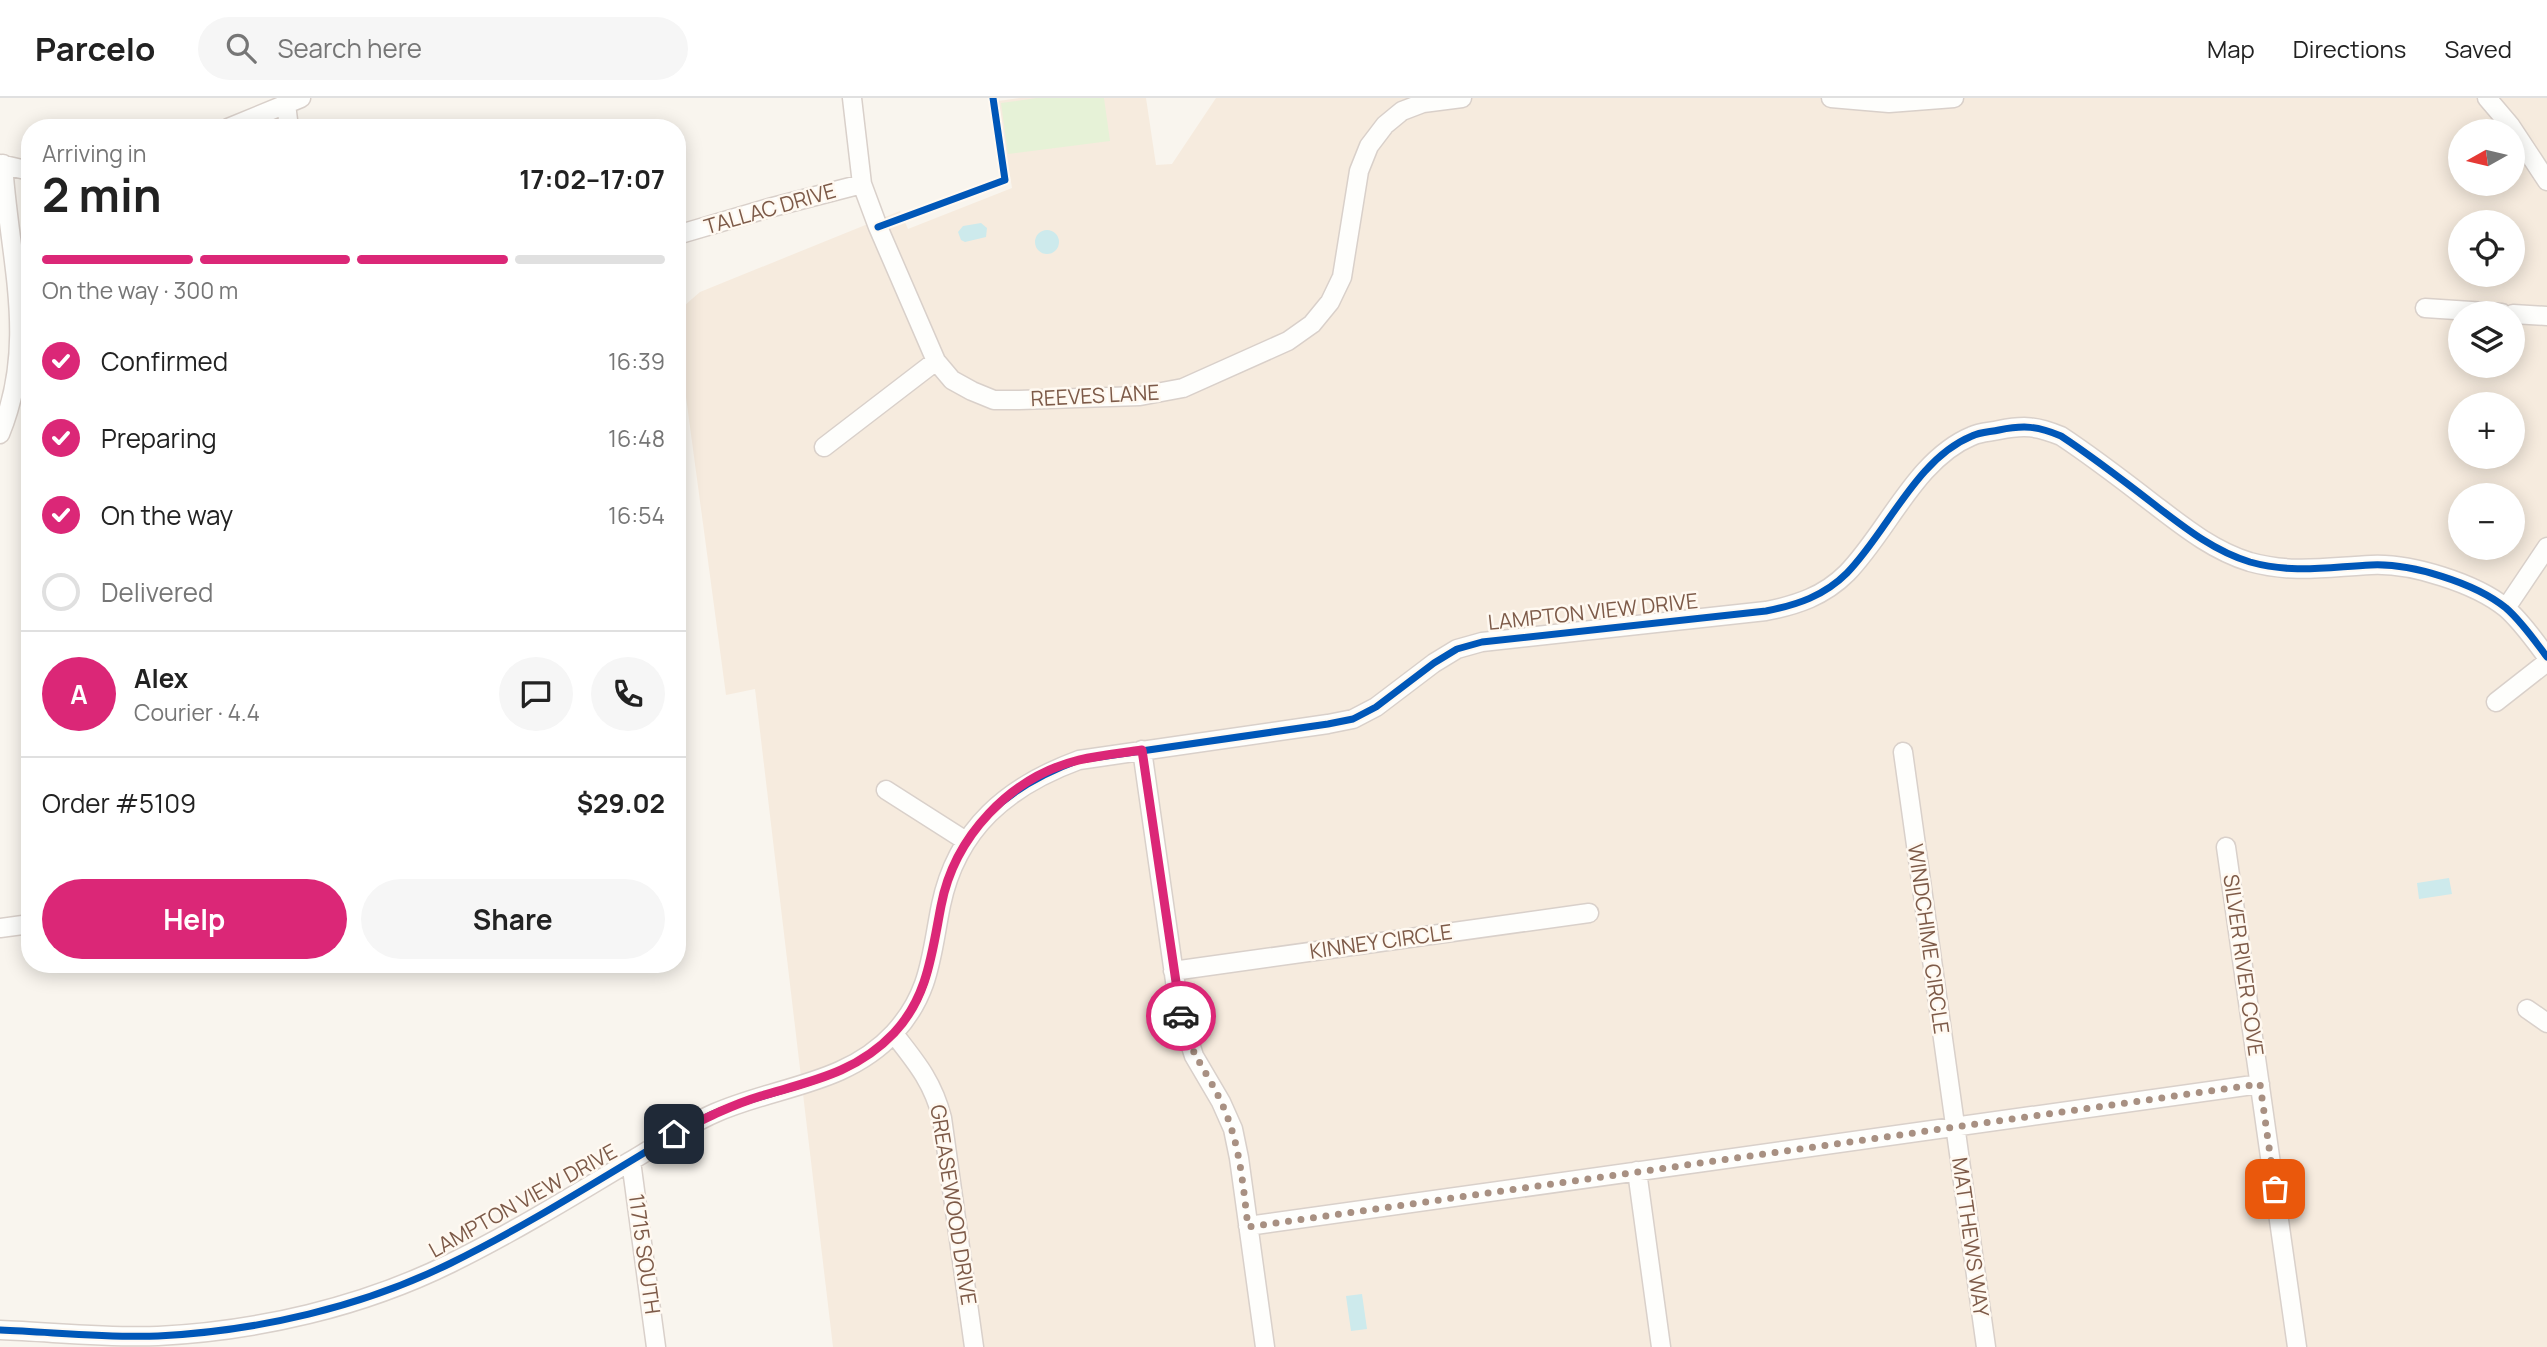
<!DOCTYPE html>
<html lang="en">
<head>
<meta charset="utf-8">
<style>
	:root { --surface:#fff; --page:#f6f6f6; --text:#222; --muted:#767676; --line:#e0e0e0; --accent:#db2777 }
	body { margin:0; font-family:Manrope,sans-serif; background:var(--page); color:var(--text); height:100vh; display:flex; flex-direction:column; font-size:26px; white-space:nowrap }
	* { box-sizing:border-box; margin:0 }
	p { font-size:23px; color:var(--muted) }
	.icon { flex:none; width:38px; height:38px; fill:none; stroke:currentColor; stroke-width:2; stroke-linecap:round; stroke-linejoin:round }
	.map { position:relative; flex:1; overflow:hidden }
	.panel { position:absolute; left:21px; top:21px; width:665px; height:854px; display:flex; flex-direction:column; background:var(--surface); border-radius:28px; box-shadow:0 4px 18px #0003 }
	.panel>* { flex:none }
	.needle { width:46px; rotate:262deg }
	.controls { position:absolute; left:2448px; top:21px; display:grid; gap:14px }
	.controls a { display:grid; place-items:center; width:77px; height:77px; border-radius:50%; background:var(--surface); box-shadow:0 4px 18px #0003; font-size:35px }
	.pin { position:absolute; display:grid; place-items:center; width:60px; height:60px; color:#fff; margin:-30px; border-radius:14px; box-shadow:0 4px 10px #0006 }
	.courier { position:absolute; display:grid; place-items:center; width:70px; height:70px; margin:-35px; border:5px solid #db2777; border-radius:50%; background:#fff; color:#222; box-shadow:0 2px 9px #0007 }
	.overview em { font-style:normal; font-weight:700 }
	.overview div { display:flex; flex-direction:column-reverse }
	.overview { display:flex; align-items:center; justify-content:space-between; height:119px; padding:0 21px }
	h1 { font-size:46px; font-weight:700; line-height:52px }
	.bar { display:grid; grid-template-columns:repeat(4,1fr); gap:10px 7px; align-content:center; height:84px; padding:0 21px }
	.bar i { height:9px; border-radius:5px; background:var(--line) }
	.bar .current { background:var(--accent) }
	.bar p { grid-column:span 4 }
	.line { display:flex; align-items:center; gap:18px; padding:0 21px; border-top:2px solid var(--line) }
	.line div { flex:1 }
	.round { display:grid; place-items:center; flex:none; width:74px; height:74px; border-radius:37px; background:var(--page) }
	ol { padding:0 21px; list-style:none }
	li { display:flex; align-items:center; gap:21px; height:77px }
	li p { margin-inline-start:auto }
	li .icon { padding:7px; border-radius:50%; background:var(--accent); color:#fff; stroke-width:4 }
	li:last-child { color:var(--muted) }
	li i { width:38px; height:38px; border:4px solid var(--line); border-radius:50% }
	.action { display:flex; gap:14px; margin-top:auto; padding:14px 21px }
	.action a { flex:1; height:80px; border-radius:42px; background:var(--accent); color:#fff; font-size:28px; font-weight:700; line-height:80px; text-align:center }
	.action a+a { background:var(--page); color:var(--text) }
	header { display:flex; align-items:center; gap:42px; box-sizing:border-box; height:98px; padding:0 35px; background:var(--surface); border-bottom:2px solid var(--line) }
	header strong { font-size:33px }
	nav { display:flex; gap:38px; margin-inline-start:auto; font-size:24px }
	.search { width:490px; height:63px; background:var(--page); display:flex; align-items:center; gap:18px; box-sizing:border-box; padding:0 24px; border-radius:38px; color:var(--muted); font-size:26px }
	.map>svg:first-child { display:block }
</style>
</head>
<body>
<header>
<strong>Parcelo</strong>
<div class="search"><svg class="icon" aria-label="search" viewBox="0 0 24 24"><circle cx="10" cy="10" r="6"/><path d="M15 15l6 6"/></svg>Search here</div>
<nav><a>Map</a><a>Directions</a><a>Saved</a></nav>
</header>
<div class="map">
<svg width="2547" height="1249" viewBox="0 0 2547 1249">
	<rect width="100%" height="100%" fill="#f9f5ee"/>
	<path fill="#f6ebde" fill-rule="evenodd" d="M1020,0H1146L1156,67L1172,66L1216,0H2547V1249H833L755,591L726,597L677,232V214L700,194L900,113L908,131L1012,90L998,3ZM2460,33H2513V86H2460ZM2460,124H2513V177H2460ZM2460,215H2513V268H2460ZM2460,306H2513V359H2460ZM2460,397H2513V450H2460Z"/>
	<path fill="#e6f2d7" d="M1037,0H1104L1110,43L1008,56L1001,5Z"/>
	<path fill="#cdeaec" d="M981,125L987,130L986,139L965,144L961,142L958,134L963,128Z
		M1035 144a12 12 0 1 1 24 0a12 12 0 1 1-24 0Z
		M2449,780L2452,796L2419,801L2417,785Z
		M1362,1196L1367,1231L1351,1233L1346,1198Z"/>
	<g fill="none" stroke-linecap="round" stroke-linejoin="round">
		<g stroke="#d9d0ca" stroke-width="21">
			<path id="street" d="M852,0L862,86L878,129L936,263L952,282L972,293L994,302H1019L1140,298L1183,290L1288,243L1312,226L1330,204L1342,179L1359,73L1369,48L1385,27L1402,13L1423,5L1462,0
				M1831,0L1889,5L1954,0
				M2487,0L2510,27L2547,83
				M286,6L289,30
				M228,30L301,0
				M0,66L30,73
				M677,137L769,110L862,86
				M2425,210L2502,215
				M2513,216L2547,218
				M0,336C38,244 9,161 3,66
				M824,349L936,263
				M2506,510L2547,449
				M2496,604L2547,564
				M1142,652L1179,911L1194,958L1221,1004L1233,1031L1239,1060L1265,1249
				M1903,654L1986,1249
				M886,692L966,743
				M2226,749L2297,1249
				M0,830L30,826
				M1173,873L1589,815
				M2527,911L2547,925
				M894,936C916,964 933,984 942,1020L974,1249
				M631,1063L656,1249
				M1637,1073L1661,1249
				M1248,1128L2260,986
				M0,1232C53,1234 106,1240 158,1238C258,1233 362,1209 451,1165C512,1135 571,1099 629,1064C658,1047 685,1028 715,1015C776,988 846,987 894,935C931,895 931,856 941,807C957,730 1008,688 1079,662L1328,626L1353,621L1376,609L1434,565L1457,551L1482,544L1766,513C1797,507 1824,498 1847,475C1888,433 1916,361 1972,338C1980,334 1990,334 1999,332C2024,327 2037,328 2061,338C2093,359 2124,383 2155,407C2185,430 2214,453 2250,464C2293,476 2328,469 2371,467C2411,465 2475,485 2506,510C2522,524 2535,543 2547,559"/>
		</g>
		<use href="#street" stroke="#fefefc" stroke-width="18"/>
		<g stroke="#fff9f1" stroke-width="11">
			<path id="cycleway" d="M878,129L1005,82L993,0
				M0,1232C53,1234 106,1240 158,1238C258,1233 362,1209 451,1165C512,1135 571,1099 629,1064C658,1047 685,1028 715,1015C776,988 846,987 894,935C931,895 931,856 941,807C957,730 1008,688 1079,662L1328,626L1353,621L1376,609L1434,565L1457,551L1482,544L1766,513C1797,507 1824,498 1847,475C1888,433 1916,361 1972,338C1980,334 1990,334 1999,332C2024,327 2037,328 2061,338C2093,359 2124,383 2155,407C2185,430 2214,453 2250,464C2293,476 2328,469 2371,467C2411,465 2475,485 2506,510C2522,524 2535,543 2547,559"/>
		</g>
		<use href="#cycleway" stroke="#0057b8" stroke-width="7"/>
	</g>
	<g fill="none" stroke-linecap="round" stroke-linejoin="round">
		<path stroke="#a89082" stroke-width="7" stroke-dasharray="0 12.6" d="M1181,918C1189,955 1208,974 1222,1006C1240,1045 1243,1087 1248,1129L2260,986L2275,1091"/>
		<path stroke="#db2777" stroke-width="9" d="M674,1036C702,1022 731,1007 761,998C811,983 856,975 894,935C928,899 932,854 941,808C954,739 1010,679 1079,662C1100,657 1122,655 1142,652L1181,918"/>
	</g>
	<g text-anchor="middle" stroke-width="5" stroke-linejoin="round" paint-order="stroke">
		<g font-size="21" fill="#7d5a48" stroke="#fff9f1">
			<text transform="translate(770 111) rotate(-16)" y="7">TALLAC DRIVE</text>
			<text transform="translate(1095 298) rotate(-3)" y="7">REEVES LANE</text>
			<text transform="translate(1593 514) rotate(-6)" y="7">LAMPTON VIEW DRIVE</text>
			<text transform="translate(1928 841) rotate(82)" y="7">WINDCHIME CIRCLE</text>
			<text transform="translate(1381 844) rotate(-8)" y="7">KINNEY CIRCLE</text>
			<text transform="translate(2243 867) rotate(82)" y="7">SILVER RIVER COVE</text>
			<text transform="translate(523 1103) rotate(-29)" y="7">LAMPTON VIEW DRIVE</text>
			<text transform="translate(953 1107) rotate(81)" y="7">GREASEWOOD DRIVE</text>
			<text transform="translate(1970 1139) rotate(82)" y="7">MATTHEWS WAY</text>
			<text transform="translate(644 1156) rotate(82)" y="7">11715 SOUTH</text>
		</g>
	</g>
</svg>
<div class="controls">
<a><svg class="needle" viewBox="-14 -14 28 28"><path d="M0-13l5 13h-10z" fill="#e53935"/><path d="M0 13l5-13h-10z" fill="#767676"/></svg></a>
<a><svg class="icon" aria-label="locate" viewBox="0 0 24 24"><circle cx="12" cy="12" r="6"/><path d="M12 2v4M12 18v4M2 12h4M18 12h4"/></svg></a>
<a><svg class="icon" aria-label="layers" viewBox="0 0 24 24"><path d="M12 4l9 5-9 5-9-5zM3 14l9 5 9-5"/></svg></a>
<a>+</a>
<a>−</a>
</div>
<div class="pin" style="left:2275px;top:1091px;background:#ea580c"><svg class="icon" aria-label="bag" viewBox="0 0 24 24"><path d="M5 8h14l-1 12H6zM9 8a3 3 0 0 1 6 0"/></svg></div>
<div class="pin" style="left:674px;top:1036px;background:#1f2937"><svg class="icon" aria-label="home" viewBox="0 0 24 24"><path d="M3 11l9-7 9 7M6 9v11h12V9"/></svg></div>
<div class="courier" style="left:1181px;top:918px"><svg class="icon" aria-label="car" viewBox="0 0 24 24"><path d="M5 17H2v-5l4-1 3-4h7l3 4 3 1v5h-3M9 17h6M6 11h13"/><circle cx="7" cy="17" r="2"/><circle cx="17" cy="17" r="2"/></svg></div>
<section class="panel">
<div class="overview"><div><h1>2 min</h1><p>Arriving in</p></div><em>17:02–17:07</em></div>
<div class="bar"><i class="current"></i><i class="current"></i><i class="current"></i><i></i><p>On the way · 300 m</p></div>
<ol>
<li><svg class="icon" aria-label="check" viewBox="0 0 24 24"><path d="M5 12l5 5 9-10"/></svg>Confirmed<p>16:39</p></li>
<li><svg class="icon" aria-label="check" viewBox="0 0 24 24"><path d="M5 12l5 5 9-10"/></svg>Preparing<p>16:48</p></li>
<li><svg class="icon" aria-label="check" viewBox="0 0 24 24"><path d="M5 12l5 5 9-10"/></svg>On the way<p>16:54</p></li>
<li><i></i>Delivered</li>
</ol>
<div class="line" style="height:126px"><b class="round" style="background:var(--accent);color:#fff">A</b><div><b>Alex</b><p>Courier · 4.4</p></div><a class="round"><svg class="icon" aria-label="chat" viewBox="0 0 24 24"><path d="M4 5h16v11H9l-5 4z"/></svg></a><a class="round"><svg class="icon" aria-label="phone" viewBox="0 0 24 24"><path d="M5 4h4l2 5-3 2q2 4 5 5l2-3 5 2v4C11 20 4 13 5 4z"/></svg></a></div>
<div class="line" style="height:91px"><div>Order #5109</div><b>$29.02</b></div>
<div class="action"><a>Help</a><a>Share</a></div>
</section>
</div>
</body>
</html>
